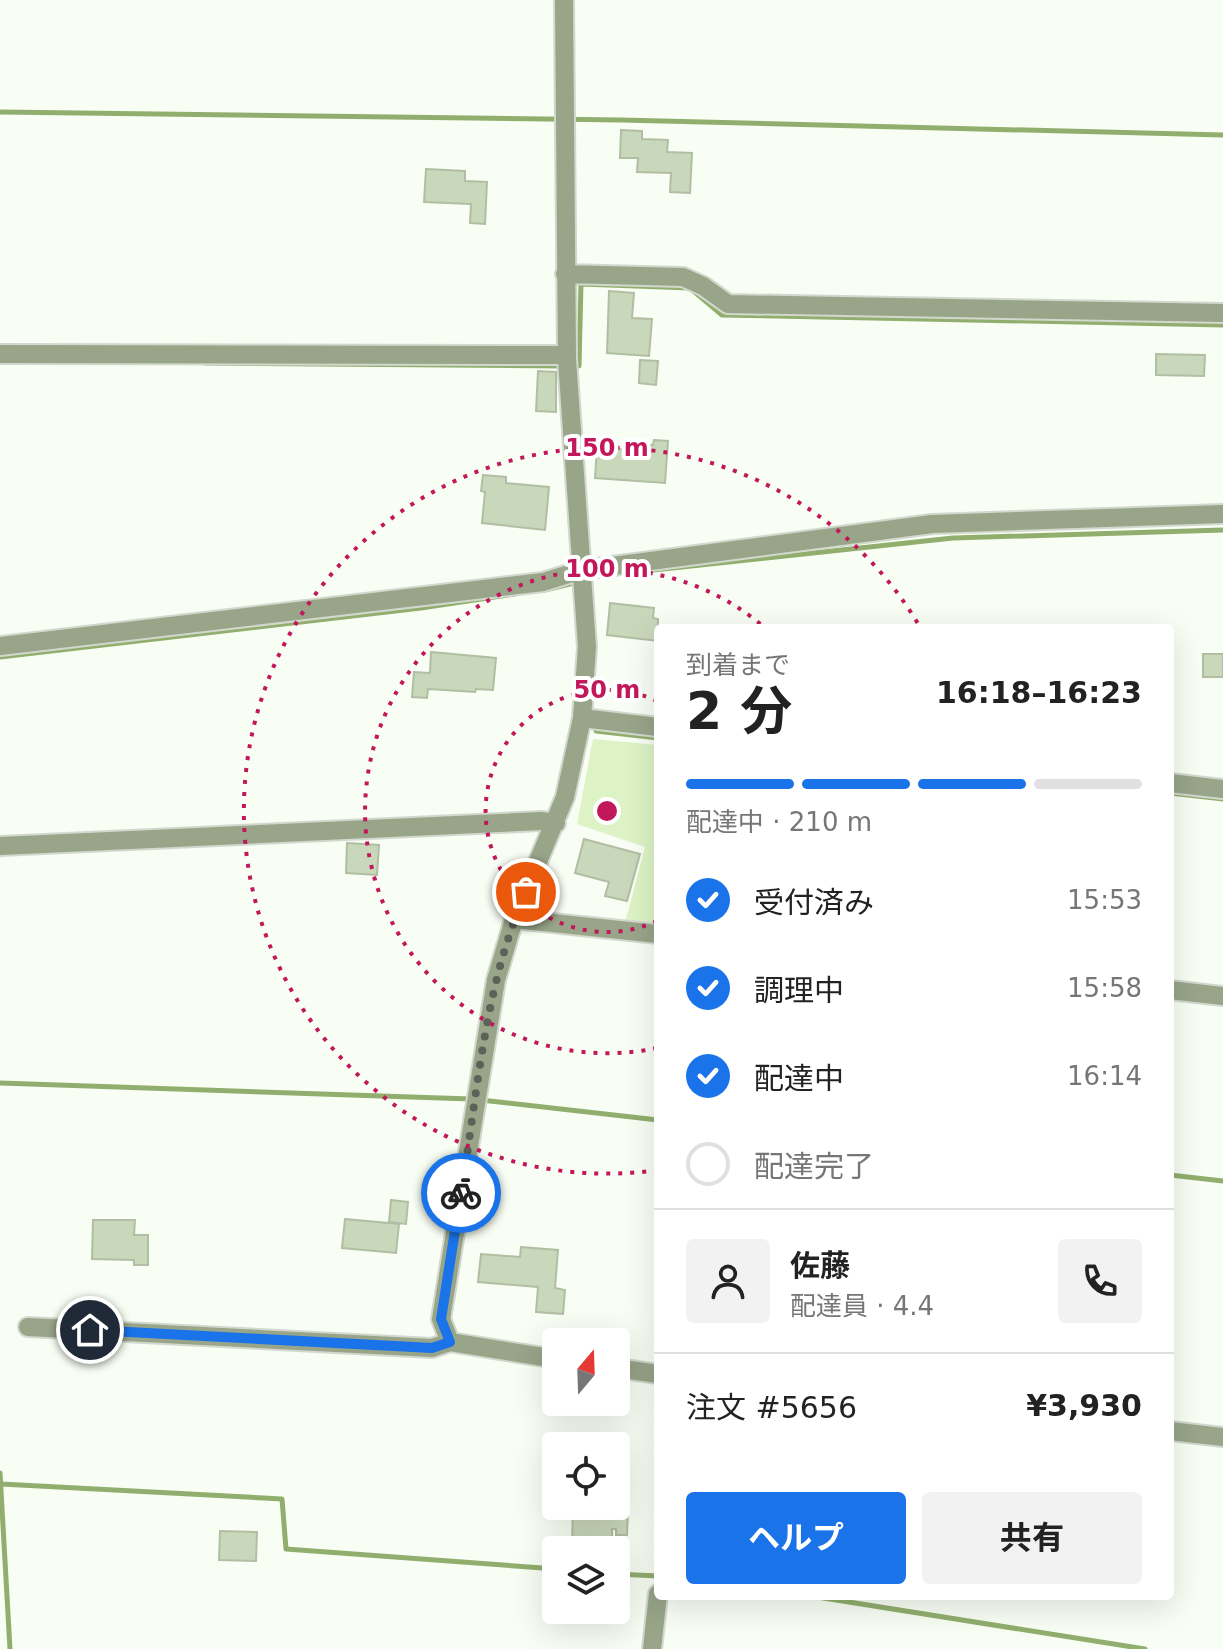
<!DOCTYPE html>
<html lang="ja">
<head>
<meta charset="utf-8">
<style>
	:root { --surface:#fff; --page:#f2f2f2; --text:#222; --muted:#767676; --line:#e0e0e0; --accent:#1a73e8 }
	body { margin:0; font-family:"DejaVu Sans","Noto Sans JP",sans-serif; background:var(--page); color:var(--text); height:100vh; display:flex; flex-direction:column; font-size:30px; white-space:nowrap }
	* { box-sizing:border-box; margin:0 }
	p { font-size:26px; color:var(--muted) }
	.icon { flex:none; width:44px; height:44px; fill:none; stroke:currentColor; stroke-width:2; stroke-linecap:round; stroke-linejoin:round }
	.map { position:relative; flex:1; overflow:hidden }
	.details { position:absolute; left:654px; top:624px; width:520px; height:976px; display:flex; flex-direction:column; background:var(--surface); border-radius:8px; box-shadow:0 8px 32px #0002 }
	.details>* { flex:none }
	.needle { width:52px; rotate:19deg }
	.controls { position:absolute; left:542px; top:1328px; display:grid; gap:16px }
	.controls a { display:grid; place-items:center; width:88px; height:88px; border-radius:8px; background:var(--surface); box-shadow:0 8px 32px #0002; font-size:40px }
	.pin { position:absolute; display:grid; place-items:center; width:68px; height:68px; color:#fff; margin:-34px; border:4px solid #fff; border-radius:50%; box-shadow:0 2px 8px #0007 }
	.courier { position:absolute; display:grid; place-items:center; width:80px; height:80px; margin:-40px; border:6px solid #1a73e8; border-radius:50%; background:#fff; color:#222; box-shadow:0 2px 10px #0007 }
	.overview em { font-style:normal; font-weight:700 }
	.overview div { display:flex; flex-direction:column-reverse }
	.overview { display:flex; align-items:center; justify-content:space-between; height:136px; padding:0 32px }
	h1 { font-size:52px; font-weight:700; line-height:60px }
	.bar { display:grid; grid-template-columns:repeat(4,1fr); gap:12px 8px; align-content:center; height:96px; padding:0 32px }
	.bar i { height:10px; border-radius:6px; background:var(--line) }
	.bar .active { background:var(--accent) }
	.bar p { grid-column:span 4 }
	.line { display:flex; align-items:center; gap:20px; padding:0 32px; border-top:2px solid var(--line) }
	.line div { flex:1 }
	.round { display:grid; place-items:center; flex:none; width:84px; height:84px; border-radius:8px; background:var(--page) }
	ol { padding:0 32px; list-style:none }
	li { display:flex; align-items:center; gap:24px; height:88px }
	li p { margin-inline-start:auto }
	li .icon { padding:8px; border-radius:50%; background:var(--accent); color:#fff; stroke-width:4 }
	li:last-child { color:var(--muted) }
	li i { width:44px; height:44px; border:4px solid var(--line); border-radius:50% }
	.cta { display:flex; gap:16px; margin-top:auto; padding:16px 32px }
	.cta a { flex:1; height:92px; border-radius:8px; background:var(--accent); color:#fff; font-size:32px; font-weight:700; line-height:92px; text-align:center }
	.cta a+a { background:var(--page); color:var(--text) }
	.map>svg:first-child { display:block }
</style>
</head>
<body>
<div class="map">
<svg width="1223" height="1649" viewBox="0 0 1223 1649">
	<rect width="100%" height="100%" fill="#f8fef3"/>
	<path fill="#ddf3c6" d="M593,739L658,745V927L625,923L645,847L577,824Z"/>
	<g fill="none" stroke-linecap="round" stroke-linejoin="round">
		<path stroke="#91ae6e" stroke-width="5" d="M0,112L621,120L1223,135
			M205,363L563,366
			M573,366H579L581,284L690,288L722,315L1223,325
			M635,572L953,538L1223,530
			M545,590L578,582
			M0,657L421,608L515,594
			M596,731L658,738
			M1170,793L1223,799
			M0,1083L471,1099
			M481,1100L658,1120
			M1170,1175L1223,1181
			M0,1473L10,1649
			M1,1484L282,1499L286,1549L556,1569
			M616,1574L658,1576
			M811,1596L1145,1649"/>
	</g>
	<path fill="#c9d7bb" stroke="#b1bea3" stroke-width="2" d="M621,130L642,131V139L668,140L667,152L692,153L690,193L670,192L671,173L637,172L638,158H620Z
		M426,169L465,171V181L487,182L485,224L470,223L471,204L424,202Z
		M609,291L634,293L632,318L652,319L649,356L607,353Z
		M1156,354L1205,355L1204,376L1156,375Z
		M640,360L658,361L656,385L639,383Z
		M538,371L556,372V412L536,411Z
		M654,440L668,441L665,483L595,478L597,448L632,450L633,444L653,445Z
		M483,475L506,477V483L549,487L545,530L482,523L485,492L481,491Z
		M610,603L654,608L653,618L658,619V641L607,635Z
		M431,652L496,658L493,690L476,689L475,692L428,689L427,698L412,697L414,672L430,673Z
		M1203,654H1223V677H1203Z
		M584,839L640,854L627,901L605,896L609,882L575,873Z
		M347,843L379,845L377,875L346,873Z
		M391,1200L408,1202L406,1224L389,1222Z
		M345,1219L399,1224L396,1253L342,1248Z
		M93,1220H135L134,1235H148V1265H134V1260L92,1259Z
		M521,1247L558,1250L555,1288L565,1290L563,1314L536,1312L538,1287L478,1282L481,1254L520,1257Z
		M616,1485H629L627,1535H616V1529H612V1544L572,1543L573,1510L616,1511Z
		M220,1531L257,1532L256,1561L219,1560Z"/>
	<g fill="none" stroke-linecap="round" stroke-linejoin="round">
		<g stroke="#d2d8cd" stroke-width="22">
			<path id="minor" d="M565,274L683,277L703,286L728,304L1223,313
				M0,354L567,355
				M0,646L543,582L582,570L932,524L1223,514
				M582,718L658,727
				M1170,783L1223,789
				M0,846L541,821L556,823
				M514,919L658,934
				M1170,990L1223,996
				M28,1327L432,1348L450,1342
				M556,1359L450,1342L441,1319L496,980L514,919L565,797L582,718L587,647L567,359L564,0
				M616,1368L658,1374
				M1170,1431L1223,1437
				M652,1649L658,1594"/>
		</g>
		<use href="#minor" stroke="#98a589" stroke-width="18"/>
	</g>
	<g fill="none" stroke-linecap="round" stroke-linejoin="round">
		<path stroke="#5d6258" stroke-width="8" stroke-dasharray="0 14.4" d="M461,1193C478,1092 484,986 526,892"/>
		<path stroke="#1a73e8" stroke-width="10" d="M90,1330L432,1348L450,1342L441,1319L461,1193"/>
	</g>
	<g fill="none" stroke="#c2185b" stroke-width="4" stroke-dasharray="4 8">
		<path d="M657 921A121 121 0 1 1 657 701"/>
		<path d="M657 1048A242 242 0 1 1 764 627"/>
		<path d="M658 1170A363 363 0 1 1 920 627"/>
	</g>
	<circle cx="607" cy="811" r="12" fill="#c2185b" stroke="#fff" stroke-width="4"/>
	<g font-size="24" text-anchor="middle" font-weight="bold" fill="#c2185b" stroke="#fff" stroke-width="8" stroke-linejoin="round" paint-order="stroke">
		<text x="607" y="456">150 m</text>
		<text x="607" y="577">100 m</text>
		<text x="607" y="698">50 m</text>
	</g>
</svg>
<div class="controls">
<a><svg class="needle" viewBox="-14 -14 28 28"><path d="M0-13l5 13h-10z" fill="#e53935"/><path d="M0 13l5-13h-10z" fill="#767676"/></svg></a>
<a><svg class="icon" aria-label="locate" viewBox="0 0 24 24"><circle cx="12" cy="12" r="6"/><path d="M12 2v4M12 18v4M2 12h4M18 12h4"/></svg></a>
<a><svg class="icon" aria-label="layers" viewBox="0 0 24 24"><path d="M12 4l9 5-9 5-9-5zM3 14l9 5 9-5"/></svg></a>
</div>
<div class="pin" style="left:526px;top:892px;background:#ea580c"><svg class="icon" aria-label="bag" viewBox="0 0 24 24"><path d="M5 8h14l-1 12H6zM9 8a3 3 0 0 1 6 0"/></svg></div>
<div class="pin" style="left:90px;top:1330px;background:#1f2937"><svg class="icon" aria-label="home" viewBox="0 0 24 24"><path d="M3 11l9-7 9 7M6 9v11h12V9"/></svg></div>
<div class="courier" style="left:461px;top:1193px"><svg class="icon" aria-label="bike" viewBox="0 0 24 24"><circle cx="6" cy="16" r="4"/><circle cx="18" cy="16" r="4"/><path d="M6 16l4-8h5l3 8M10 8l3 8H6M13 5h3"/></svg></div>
<section class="details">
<div class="overview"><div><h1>2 分</h1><p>到着まで</p></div><em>16:18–16:23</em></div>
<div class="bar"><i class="active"></i><i class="active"></i><i class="active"></i><i></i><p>配達中 · 210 m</p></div>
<ol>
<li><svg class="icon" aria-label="check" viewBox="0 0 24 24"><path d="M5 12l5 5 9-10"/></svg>受付済み<p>15:53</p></li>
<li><svg class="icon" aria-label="check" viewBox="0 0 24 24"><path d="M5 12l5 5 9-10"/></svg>調理中<p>15:58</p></li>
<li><svg class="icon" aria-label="check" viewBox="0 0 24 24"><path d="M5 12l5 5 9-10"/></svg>配達中<p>16:14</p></li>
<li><i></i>配達完了</li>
</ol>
<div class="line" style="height:144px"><a class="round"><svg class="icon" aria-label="person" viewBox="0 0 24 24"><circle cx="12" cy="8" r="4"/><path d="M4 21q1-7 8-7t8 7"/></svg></a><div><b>佐藤</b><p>配達員 · 4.4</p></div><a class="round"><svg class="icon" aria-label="phone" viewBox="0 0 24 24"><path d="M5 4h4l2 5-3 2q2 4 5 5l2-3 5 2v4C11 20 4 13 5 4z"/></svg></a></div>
<div class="line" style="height:104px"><div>注文 #5656</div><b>¥3,930</b></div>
<div class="cta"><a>ヘルプ</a><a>共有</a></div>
</section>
</div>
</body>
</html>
